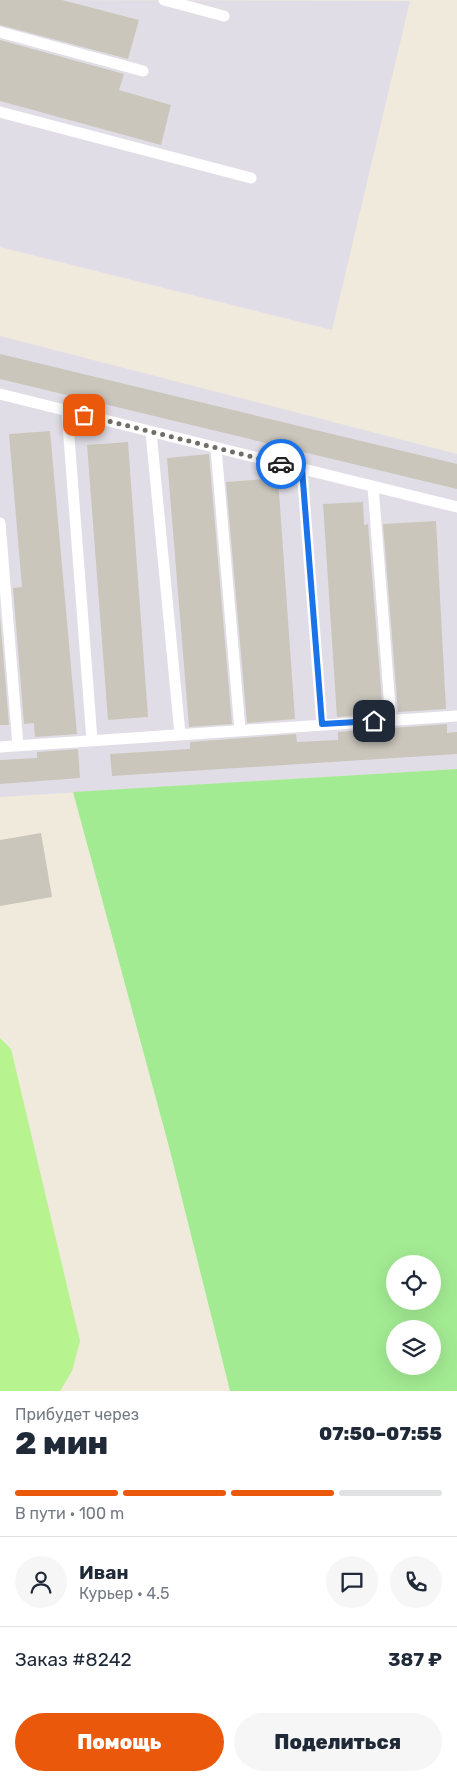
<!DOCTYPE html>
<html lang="ru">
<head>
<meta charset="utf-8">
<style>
	:root { --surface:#fff; --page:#f6f6f7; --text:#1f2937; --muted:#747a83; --line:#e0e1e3; --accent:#ea580c }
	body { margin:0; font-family:Rubik,sans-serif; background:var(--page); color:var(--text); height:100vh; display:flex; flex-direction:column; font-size:19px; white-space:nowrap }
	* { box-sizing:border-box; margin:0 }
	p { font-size:16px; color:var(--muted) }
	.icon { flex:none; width:28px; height:28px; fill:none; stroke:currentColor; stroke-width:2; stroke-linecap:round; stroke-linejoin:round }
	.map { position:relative; height:1391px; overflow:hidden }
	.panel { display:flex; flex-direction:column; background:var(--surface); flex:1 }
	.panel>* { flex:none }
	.tools { position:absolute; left:386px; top:1255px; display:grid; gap:10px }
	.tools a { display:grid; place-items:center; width:55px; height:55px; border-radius:50%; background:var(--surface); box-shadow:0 5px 20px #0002; font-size:25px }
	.pin { position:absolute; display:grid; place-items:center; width:42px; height:42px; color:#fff; margin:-21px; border-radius:10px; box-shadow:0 2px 8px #0006 }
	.courier { position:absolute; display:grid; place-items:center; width:50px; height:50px; margin:-25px; border:4px solid #1a73e8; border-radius:50%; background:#fff; color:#222; box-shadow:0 1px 6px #0007 }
	.headline em { font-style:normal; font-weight:800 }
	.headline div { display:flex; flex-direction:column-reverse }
	.headline { display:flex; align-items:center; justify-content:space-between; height:85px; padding:0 15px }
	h1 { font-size:32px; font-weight:800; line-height:38px }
	.bar { display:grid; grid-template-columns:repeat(4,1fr); gap:8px 5px; align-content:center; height:60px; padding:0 15px }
	.bar i { height:6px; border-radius:4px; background:var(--line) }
	.bar .active { background:var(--accent) }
	.bar p { grid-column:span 4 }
	.line { display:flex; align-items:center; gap:12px; padding:0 15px; border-top:1px solid var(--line) }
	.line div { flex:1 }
	.round { display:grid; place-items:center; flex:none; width:52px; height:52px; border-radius:26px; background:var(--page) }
	.cta { display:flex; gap:10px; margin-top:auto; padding:10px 15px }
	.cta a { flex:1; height:58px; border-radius:30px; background:var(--accent); color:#fff; font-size:20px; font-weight:800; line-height:58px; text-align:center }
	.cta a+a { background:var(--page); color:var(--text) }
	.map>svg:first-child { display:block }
</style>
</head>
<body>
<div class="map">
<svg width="457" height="1391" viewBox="0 0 457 1391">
	<rect width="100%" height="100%" fill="#efeadc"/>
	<path fill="#e1dde6" d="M0,0L410,1L332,330L0,247Z
		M0,336L457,454V769L0,797Z"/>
	<path fill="#a3eb93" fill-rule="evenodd" d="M457,769V1391H230L168,1143L73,792ZM395,1264H432V1301H395ZM395,1329H432V1366H395Z"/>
	<path fill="#b7f38e" d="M0,1038L11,1049L80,1341L72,1371L60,1391H0Z"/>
	<path fill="#cac6bc" d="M0,0H62L139,20L128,59L0,25Z
		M0,40L124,74L119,90L171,105L161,145L0,101Z
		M0,354L457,464V489L0,379Z
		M50,431L77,734L35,737L34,723L24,724L13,588L22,587L9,434Z
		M128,442L148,717L108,720L87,445Z
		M209,454L232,724L189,727L167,458Z
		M278,478L295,719L247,723L226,482Z
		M363,502L364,525L368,524L383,714L337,717L323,504Z
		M436,521L446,709L398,712L383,524Z
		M0,616L9,725H0Z
		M447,724V733L457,732V754L112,776L110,754L190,749V742L296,734L297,742L338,740V732Z
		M78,749L80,778L0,784V760L37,758V752Z
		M41,833L52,897L0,906V840Z"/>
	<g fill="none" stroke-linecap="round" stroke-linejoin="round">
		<path stroke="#fff" stroke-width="11" d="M164,0L224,16
			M0,32L143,71
			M0,112L251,178
			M0,394L457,507
			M67,411L92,740
			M151,432L180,734
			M216,448L240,730
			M302,469L322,725
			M373,486L391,720
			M0,523L18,746
			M0,747L457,716"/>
	</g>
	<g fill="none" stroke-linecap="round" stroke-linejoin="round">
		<path stroke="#706e69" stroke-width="5" stroke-dasharray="0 9" d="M84,415L281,464"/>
		<path stroke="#1a73e8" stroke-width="6" d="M281,464L302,469L322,724L374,721"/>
	</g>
</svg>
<div class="tools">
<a><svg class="icon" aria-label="locate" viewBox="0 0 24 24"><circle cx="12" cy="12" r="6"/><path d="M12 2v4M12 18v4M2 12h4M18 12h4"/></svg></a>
<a><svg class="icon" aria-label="layers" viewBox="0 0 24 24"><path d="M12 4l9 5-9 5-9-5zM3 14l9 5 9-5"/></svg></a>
</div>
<div class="pin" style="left:84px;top:415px;background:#ea580c"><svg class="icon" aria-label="bag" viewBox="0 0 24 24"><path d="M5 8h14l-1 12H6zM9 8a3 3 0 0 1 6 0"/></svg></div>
<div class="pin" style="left:374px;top:721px;background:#1f2937"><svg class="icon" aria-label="home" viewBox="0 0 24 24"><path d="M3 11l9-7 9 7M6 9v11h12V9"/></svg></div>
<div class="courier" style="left:281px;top:464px"><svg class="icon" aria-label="car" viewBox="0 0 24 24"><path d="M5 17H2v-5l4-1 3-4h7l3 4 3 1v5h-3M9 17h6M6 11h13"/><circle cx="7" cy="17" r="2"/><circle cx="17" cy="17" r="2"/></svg></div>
</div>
<section class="panel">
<div class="headline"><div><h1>2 мин</h1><p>Прибудет через</p></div><em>07:50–07:55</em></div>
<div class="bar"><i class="active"></i><i class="active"></i><i class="active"></i><i></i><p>В пути · 100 m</p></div>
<div class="line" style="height:90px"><a class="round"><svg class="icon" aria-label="person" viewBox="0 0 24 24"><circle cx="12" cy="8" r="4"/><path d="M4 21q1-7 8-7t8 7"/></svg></a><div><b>Иван</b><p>Курьер · 4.5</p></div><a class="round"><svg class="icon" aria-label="chat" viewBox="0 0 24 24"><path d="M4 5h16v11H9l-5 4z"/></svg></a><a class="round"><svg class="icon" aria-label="phone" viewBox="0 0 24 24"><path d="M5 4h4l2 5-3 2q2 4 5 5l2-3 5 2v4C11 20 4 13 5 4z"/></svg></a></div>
<div class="line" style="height:65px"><div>Заказ #8242</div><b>387 ₽</b></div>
<div class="cta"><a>Помощь</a><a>Поделиться</a></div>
</section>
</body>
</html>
